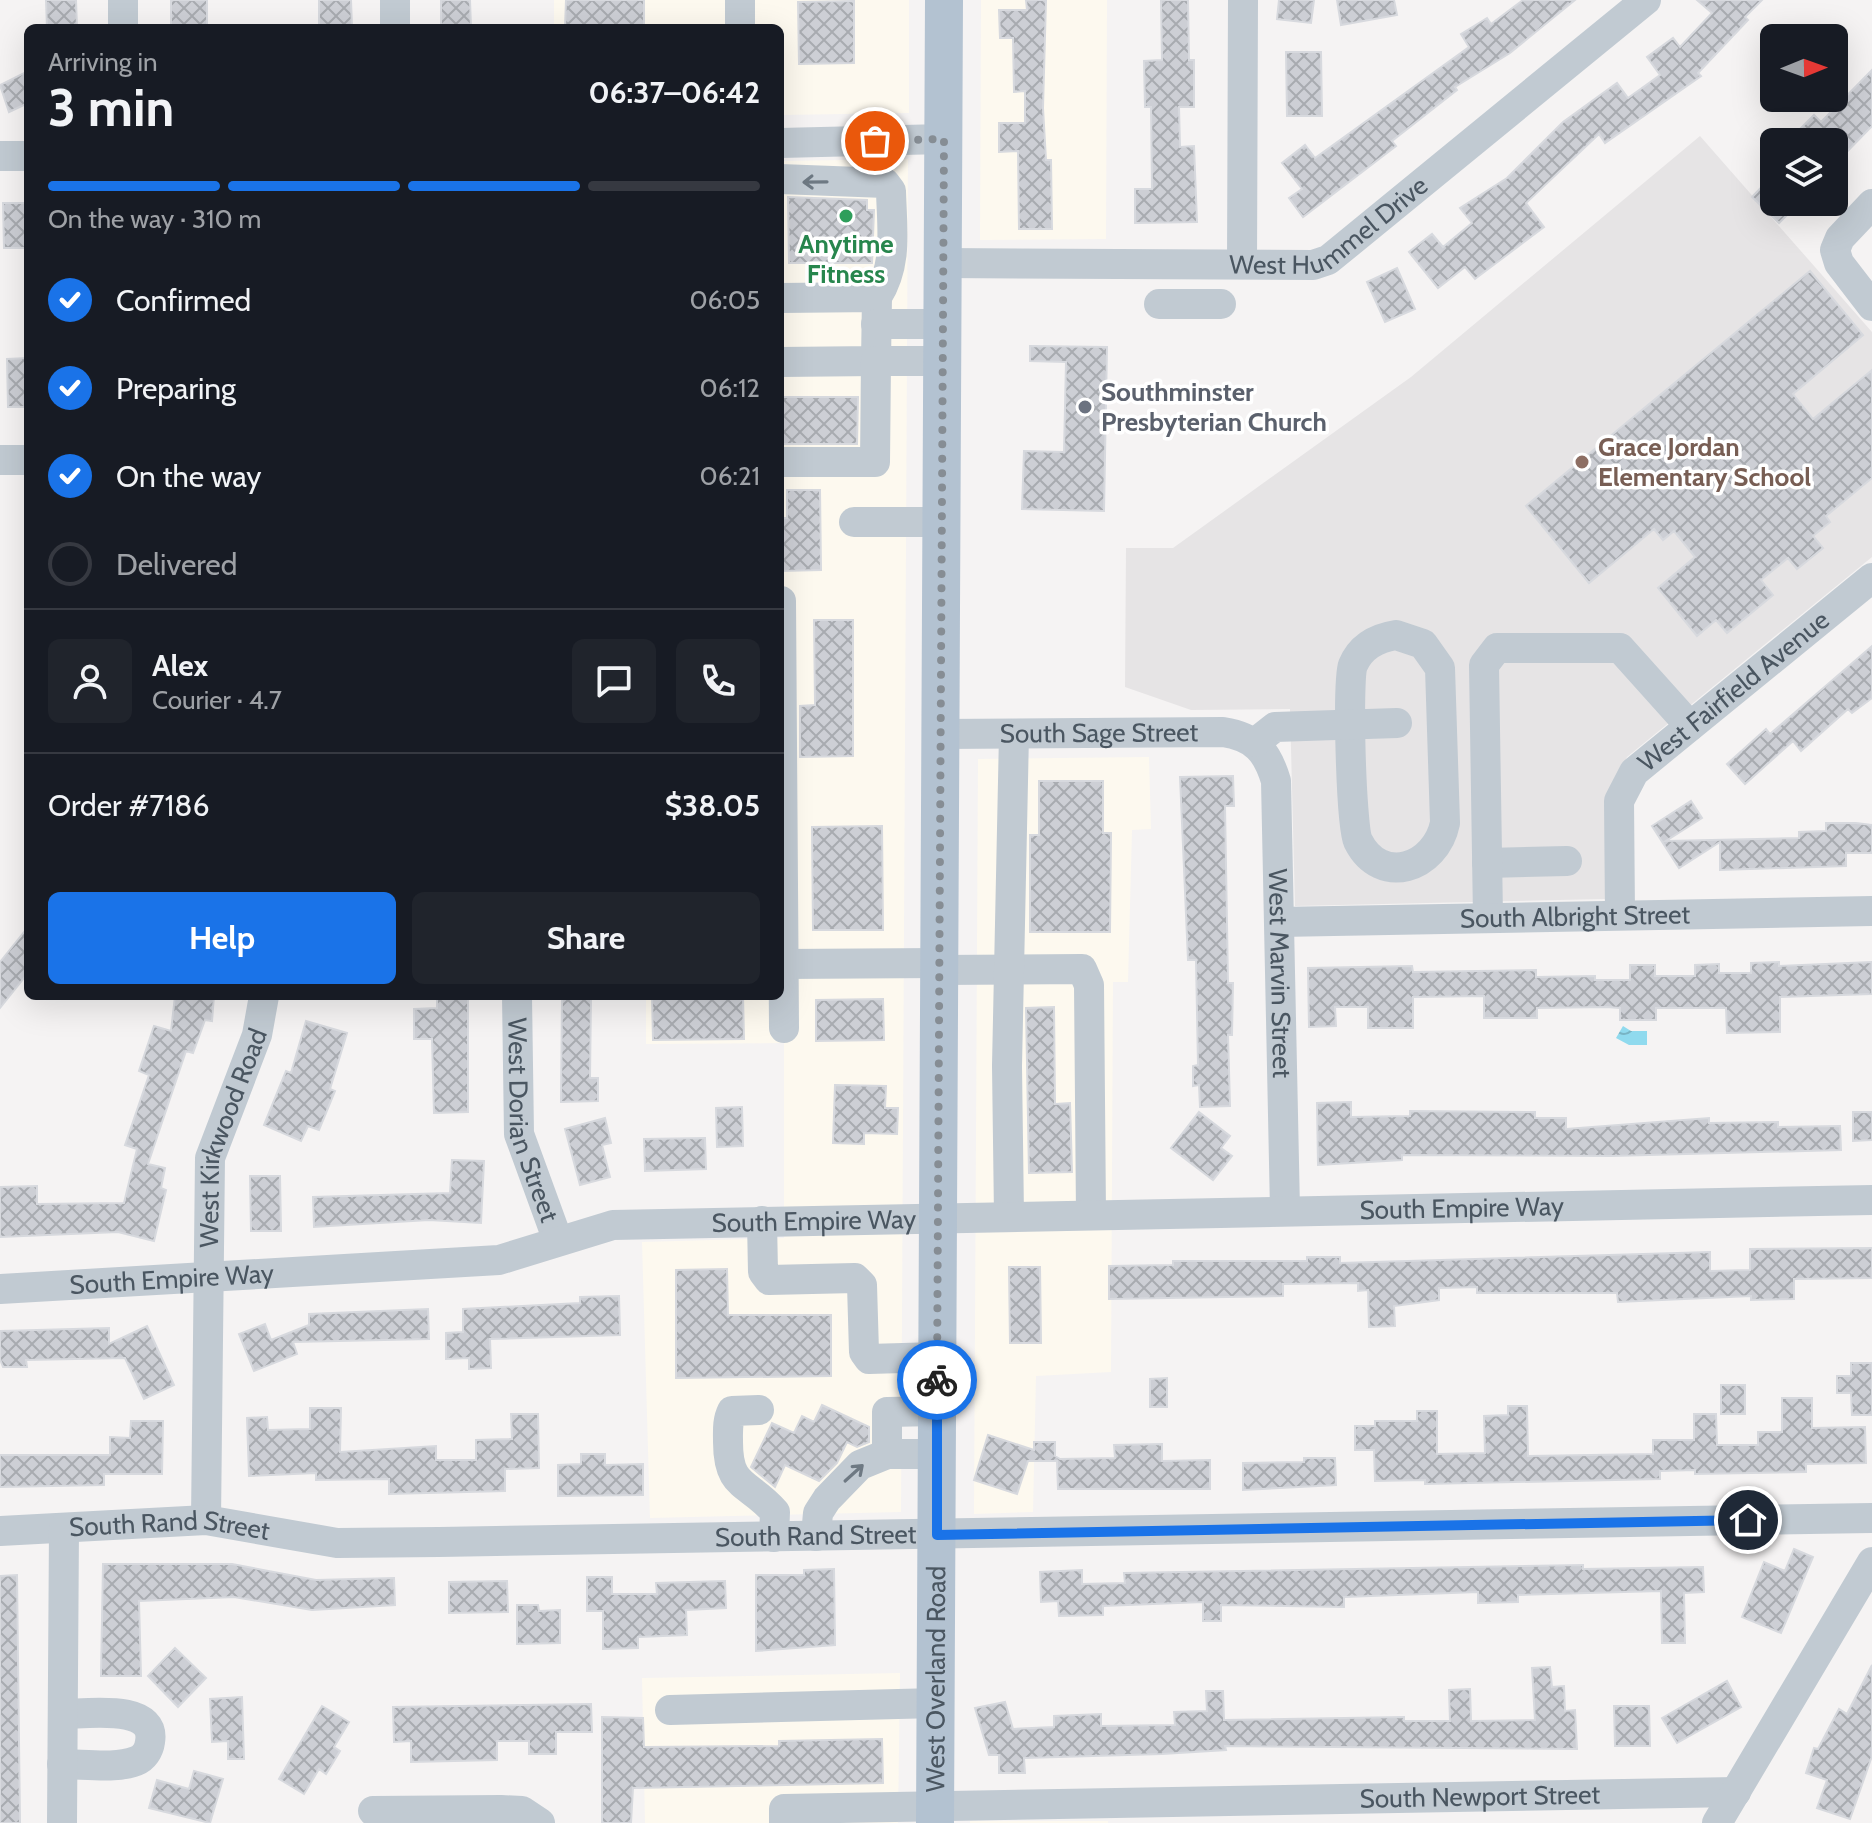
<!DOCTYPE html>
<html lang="en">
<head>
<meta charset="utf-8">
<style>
	:root { --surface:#171b24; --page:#20242c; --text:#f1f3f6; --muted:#9ea1a6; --line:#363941; --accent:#1a73e8 }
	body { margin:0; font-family:Cabin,sans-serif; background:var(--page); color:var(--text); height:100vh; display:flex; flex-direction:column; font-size:30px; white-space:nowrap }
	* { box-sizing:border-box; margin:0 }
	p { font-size:26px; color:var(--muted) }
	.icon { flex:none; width:44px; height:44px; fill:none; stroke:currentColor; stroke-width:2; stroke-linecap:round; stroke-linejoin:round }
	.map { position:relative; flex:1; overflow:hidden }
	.drawer { position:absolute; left:24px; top:24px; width:760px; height:976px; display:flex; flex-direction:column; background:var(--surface); border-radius:12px; box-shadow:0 8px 32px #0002 }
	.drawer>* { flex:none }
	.needle { width:52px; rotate:89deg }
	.controls { position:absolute; left:1760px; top:24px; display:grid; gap:16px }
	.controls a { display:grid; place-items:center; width:88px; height:88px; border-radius:12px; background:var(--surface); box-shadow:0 8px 32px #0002; font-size:40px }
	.pin { position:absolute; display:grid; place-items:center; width:68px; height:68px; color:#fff; margin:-34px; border:4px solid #fff; border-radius:50%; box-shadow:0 2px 8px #0007 }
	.courier { position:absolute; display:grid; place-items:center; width:80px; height:80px; margin:-40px; border:6px solid #1a73e8; border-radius:50%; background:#fff; color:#222; box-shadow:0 2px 10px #0007 }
	.head em { font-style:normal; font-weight:800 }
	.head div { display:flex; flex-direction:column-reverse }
	.head { display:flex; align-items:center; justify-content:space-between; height:136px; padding:0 24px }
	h1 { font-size:52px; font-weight:800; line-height:60px }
	.bar { display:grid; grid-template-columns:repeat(4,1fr); gap:12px 8px; align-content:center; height:96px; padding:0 24px }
	.bar i { height:10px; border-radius:6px; background:var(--line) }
	.bar .on { background:var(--accent) }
	.bar p { grid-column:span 4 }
	.line { display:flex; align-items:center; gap:20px; padding:0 24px; border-top:2px solid var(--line) }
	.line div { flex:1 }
	.round { display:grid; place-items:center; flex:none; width:84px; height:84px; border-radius:12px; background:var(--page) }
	ol { padding:0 24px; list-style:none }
	li { display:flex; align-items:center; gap:24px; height:88px }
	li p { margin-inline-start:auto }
	li .icon { padding:8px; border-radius:50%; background:var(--accent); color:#fff; stroke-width:4 }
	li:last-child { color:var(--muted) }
	li i { width:44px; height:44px; border:4px solid var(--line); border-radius:50% }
	.action { display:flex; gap:16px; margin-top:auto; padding:16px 24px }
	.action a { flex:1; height:92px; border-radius:12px; background:var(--accent); color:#fff; font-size:32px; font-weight:800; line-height:92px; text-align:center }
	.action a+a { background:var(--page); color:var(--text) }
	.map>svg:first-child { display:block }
</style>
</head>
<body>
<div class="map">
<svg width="1872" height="1823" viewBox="0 0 1872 1823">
	<defs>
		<pattern id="water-waves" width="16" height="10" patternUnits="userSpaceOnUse" patternTransform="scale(2)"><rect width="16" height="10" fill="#90daee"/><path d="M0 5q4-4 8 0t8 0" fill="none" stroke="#78b4c4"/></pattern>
		<pattern id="building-cross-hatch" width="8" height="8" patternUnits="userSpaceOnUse" patternTransform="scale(2)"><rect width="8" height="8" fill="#cdcfd5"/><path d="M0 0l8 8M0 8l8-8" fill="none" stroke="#a8abb0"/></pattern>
	</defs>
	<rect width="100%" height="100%" fill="#f5f3f3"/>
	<path fill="#fdf9ef" d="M554,0H909V113L780,115V28H554Z
		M981,0H1107L1106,239L980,240Z
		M908,159L901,1512L650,1518L642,1242L784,1238V1043L646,1044V996H780V161Z
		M1149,757L1151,829L1132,830L1128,982H1113L1111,1372L1036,1376L1033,1512L974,1514L978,759Z
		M900,1673L898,1823H645L642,1678Z
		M970,1821H1108V1823H970Z"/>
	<path fill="#e6e4e5" d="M1700,136L1872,332V557L1627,757L1606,800L1605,899L1295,906L1290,709L1191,710L1125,687L1126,548H1173L1411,377Z"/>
	<path fill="url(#water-waves)" d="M1623,1026L1631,1031H1647V1045H1629L1616,1038Z"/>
	<path fill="url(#building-cross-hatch)" stroke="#d7d9de" stroke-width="2" d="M46,0H76L77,28H47Z
		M171,0H207V28H171Z
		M319,0H351L352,27H319Z
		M441,0H470L471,28H441Z
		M566,0H644V28H565Z
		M1026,0H1046L1043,108L1046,160H1051L1052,229H1019L1018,151L999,152V123H1025V91L1014,92L1013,38H1000L999,10H1027Z
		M1161,0H1188L1189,60H1194V107H1179L1180,147L1194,146L1197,222L1135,223V189H1152L1151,107H1145L1144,61L1162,60Z
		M1279,0H1314L1311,23L1277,19Z
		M1337,0H1394L1397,15L1341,25Z
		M1523,0H1575L1510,53L1455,87L1457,90L1392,141L1396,146L1303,217L1289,198L1302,189L1282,163L1305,145L1315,158L1469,47L1461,34L1487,18L1491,24Z
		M1697,0H1762L1745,17L1748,20L1698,73L1701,76L1605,143L1599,134L1526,203L1544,227L1475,279L1465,267L1438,288L1409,252L1432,234L1443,247L1472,223L1460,208L1507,178L1563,122L1617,83L1628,98L1660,75L1647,57L1673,38L1680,47L1712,13Z
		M854,1V63L799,64L798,2Z
		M1286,52H1321L1322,116H1287Z
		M1872,70V126L1834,165V142H1787L1814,115L1821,122Z
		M28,71V103L9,112L0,85Z
		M1774,174V202H1800L1779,223L1752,197Z
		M788,197L867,200V210H874L872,263H789Z
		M3,203H28V248H4Z
		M1397,268L1415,309L1385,322L1367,282Z
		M1810,271L1863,335L1793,394L1813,419L1872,370V478L1826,516L1830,522L1813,536L1823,548L1797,569L1788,558L1761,580L1773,595L1727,633L1716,620L1697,636L1658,588L1695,557L1674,531L1663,540L1654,529L1589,583L1526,506Z
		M1030,346L1107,347L1104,511L1022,509L1024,451L1064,452L1066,362L1030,361Z
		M28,358V407H8L7,359Z
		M780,397H858L857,444H780Z
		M787,490H820L821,570L780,571V518H787Z
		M814,620H853V756L800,757V706L815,705Z
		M1872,646V698L1852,713L1848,709L1801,751L1793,741L1745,784L1727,764L1766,729L1770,734Z
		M1233,776L1234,806H1225L1228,983H1233L1232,1035H1228L1230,1106L1200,1107L1199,1085L1193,1086V1066L1198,1065L1196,960H1188L1180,777Z
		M1039,781H1103V833H1111L1110,932H1030V835H1039Z
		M1691,801L1702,818L1666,841L1799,838V832L1826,831V823H1856L1872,825V853H1846V866L1720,870V842L1679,868L1652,826Z
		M882,826L883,930H813L812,827Z
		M28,927V973L0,1008V962Z
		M1779,962V966L1872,962V994L1780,997V1032L1727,1033L1726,1008H1656V1020H1620V1008L1606,1007L1537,1008V1018H1484V996L1413,997V1028H1368V1007H1335L1336,1026L1309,1027L1308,968L1412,966L1413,972L1536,970V977L1595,976V980H1630V965H1655V976H1695V965L1719,964V973H1751V963Z
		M175,996H214L212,1021L205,1020L193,1053L186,1051L148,1164L165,1168L161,1188L166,1190L154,1241L118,1232L0,1237V1187L37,1186V1204L124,1203L137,1149L125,1145L149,1075L139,1071L154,1026L171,1031Z
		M437,996H468V1112L434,1113L432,1039H414V1009L437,1008Z
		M562,996H591L590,1078H598V1101L561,1102Z
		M652,996H743L744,1039L653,1040Z
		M883,999L884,1040L816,1041V1000Z
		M1054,1007L1055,1104L1070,1103L1072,1172L1029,1173L1026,1008Z
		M306,1021L347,1033L330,1089L335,1091L319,1130L308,1126L301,1141L264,1125L286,1071L291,1073Z
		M835,1085L886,1086L885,1108H898L897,1134L864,1133V1144L833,1143Z
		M1351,1102V1117L1410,1116V1111L1535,1112V1118H1566V1129L1709,1118V1123L1778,1122V1127L1840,1126L1841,1150L1611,1156L1402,1155V1160L1318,1165L1317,1103Z
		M742,1107L743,1146L717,1147L716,1108Z
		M1199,1112L1230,1136L1221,1148L1232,1156L1213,1180L1171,1148Z
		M1853,1112H1872V1140L1853,1141Z
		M605,1118L611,1143L602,1145L610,1177L580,1185L565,1129Z
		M705,1138L706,1169L645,1171L644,1139Z
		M452,1160L484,1161L481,1223L429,1220L314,1227L313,1197L450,1193Z
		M250,1176H280L281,1231H251Z
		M1872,1248V1278L1794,1279V1299L1751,1300V1296L1618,1302L1617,1293H1477V1287L1439,1288V1300L1394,1306L1395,1326L1369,1327L1368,1290L1358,1291V1283L1283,1284V1296L1109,1299V1266L1173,1265V1261H1307V1257H1340V1263L1710,1252V1271L1750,1270V1249Z
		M1009,1267H1040L1041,1343H1010Z
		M727,1269L728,1315H831V1376L676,1378V1270Z
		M619,1296L620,1335L490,1339L491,1368L469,1369V1358L446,1359V1333L463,1332V1309L580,1303V1297Z
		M428,1309L429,1339L293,1342L297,1354L254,1371L239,1334L265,1324L271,1340L309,1325V1314Z
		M147,1326L174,1385L144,1399L125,1358L26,1360L27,1367H3L0,1359V1331L109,1328V1344Z
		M1851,1363H1872V1415H1852L1851,1393H1837V1376H1851Z
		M1167,1378V1407H1150V1379Z
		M1721,1385H1745V1414H1721Z
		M1782,1398H1812V1428L1865,1427L1866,1463L1806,1464V1472L1695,1474V1470L1660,1471V1479L1425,1484V1480L1375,1481L1374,1450H1355V1426H1375V1421H1417V1411H1437V1454L1485,1453L1484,1416L1508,1415V1406H1527L1528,1456L1653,1454V1440H1694V1414H1716L1717,1445H1758V1432H1782Z
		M822,1405L869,1427V1442L857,1447L847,1442L837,1463L819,1481L785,1465L775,1487L751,1467L772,1423L794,1433L802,1416L814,1422Z
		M310,1408H341L340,1452L436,1446V1460H476V1440L512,1439L511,1414H538L539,1468L505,1469V1491L389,1494V1479L316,1480V1473L249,1476L247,1418L267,1417L268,1430L310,1429Z
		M131,1421H163L162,1474H104V1485L0,1487V1455H110V1437L130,1438Z
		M988,1435L1034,1450V1442H1055V1456L1060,1459L1115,1458L1114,1445L1162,1444V1461L1210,1460V1489H1058L1057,1461H1028L1017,1494L974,1480Z
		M581,1454H605V1465L643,1464V1495L558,1496V1465L581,1464Z
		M1304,1458H1335L1336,1485L1243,1490V1463L1304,1462Z
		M1794,1549L1813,1557L1781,1633L1742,1617L1764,1562L1785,1571Z
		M103,1564H232L316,1580L394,1578L395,1605L312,1610L234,1597L139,1601L141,1676H101Z
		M1583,1565V1569L1703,1567L1704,1592L1684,1593L1685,1643H1662L1661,1591L1518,1595V1602L1478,1603V1592L1344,1597V1607L1221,1605V1621H1203V1602L1103,1606V1615L1059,1616L1058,1601L1041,1602L1040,1572L1082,1570V1584L1125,1583L1124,1573Z
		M834,1569L835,1645L756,1651V1575H804V1570Z
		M17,1575L20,1823H0V1576Z
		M587,1577H612V1594H657L656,1583L725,1581L726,1608L686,1610L687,1635L638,1637V1648L603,1649V1611H587Z
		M507,1581L508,1612L449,1613V1582Z
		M517,1605H538L539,1611L560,1610V1643L517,1644Z
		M175,1648L206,1678L178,1707L148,1676Z
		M1872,1665V1756L1850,1819L1817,1808L1827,1780L1806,1773L1814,1748L1818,1749L1839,1709L1847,1714Z
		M1550,1667L1552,1687L1564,1686L1565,1711L1575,1710L1577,1749L1225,1746L1226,1750L1162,1754L1024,1758L1025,1773H999V1755H989L975,1708L1005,1702L1013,1729L1054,1727V1716L1101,1714V1726L1175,1725L1174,1712L1207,1711L1206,1691H1223L1224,1720L1404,1717V1721H1450L1449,1690L1470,1689L1471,1721L1535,1720L1532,1668Z
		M1727,1681L1741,1707L1677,1743L1662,1718Z
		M242,1697L244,1759H228V1741L212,1742L210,1699Z
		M591,1704L592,1732H556V1754H529V1741H497V1760L411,1762V1741L394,1742L393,1707Z
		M322,1706L349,1722L334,1747L340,1751L326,1774L319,1769L304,1794L279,1779Z
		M1614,1706H1649L1650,1746H1615Z
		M602,1717L643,1718L644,1747L779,1746V1741L882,1739L883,1783L633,1788L631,1823H602Z
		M194,1771L223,1779L210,1823L149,1808L157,1780L189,1789Z"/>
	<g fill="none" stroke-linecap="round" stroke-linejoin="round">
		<g stroke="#c1cad2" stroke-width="30">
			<path d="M740,0V28"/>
			<path d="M123,28V0"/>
			<path d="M395,28V0"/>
			<path d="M780,143L944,139"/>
			<path d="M0,156H28"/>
			<path d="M780,179L885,183L891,191C892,230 898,264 877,297"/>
			<path d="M1872,204L1840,238L1835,250L1839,263L1872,306"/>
			<path id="s1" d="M943,263L1313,265L1328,260L1646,0"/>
			<path d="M1242,264L1243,0"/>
			<path d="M780,298L877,297L876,361L780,362"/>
			<path d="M1159,304H1221"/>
			<path d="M876,324H943"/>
			<path d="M0,460H28"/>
			<path d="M780,462H875L876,361H943"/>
			<path d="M854,522H943"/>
			<path d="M781,601L784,1028"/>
			<path d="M1396,635L1423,644L1440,668L1445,823C1436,868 1381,887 1358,841C1351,826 1347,680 1353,665C1361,646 1377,638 1396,635Z"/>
			<path id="s2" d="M941,734L1223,732C1255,737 1267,751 1276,781L1285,1210"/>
			<path d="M1256,742L1275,727L1397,723"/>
			<path d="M1487,863L1567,861"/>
			<path id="s3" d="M1620,914L1619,801L1634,772L1872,578"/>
			<path d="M1488,917L1484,665L1497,648H1620L1690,726"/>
			<path id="s4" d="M1279,922L1872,911"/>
			<path d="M783,964L939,963"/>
			<path d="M939,970L1082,969L1089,985L1091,1214"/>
			<path id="s5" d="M517,996L519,1134L558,1241"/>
			<path d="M1009,1216L1007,1066L1014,734"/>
			<path d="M762,1221L763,1272L769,1280L855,1278L862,1285L864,1352L869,1359L937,1357"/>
			<path id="s6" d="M0,1289L499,1260L613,1225L1872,1200"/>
			<path d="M759,1410L732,1411C727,1421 728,1431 728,1442C728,1489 748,1481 775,1512L774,1537"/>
			<path d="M887,1454V1412L937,1411"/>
			<path id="s7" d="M206,1520L210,1158L257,1035L264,996"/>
			<path id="s8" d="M0,1531L206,1520L337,1543L439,1542L1872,1518"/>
			<path d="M816,1536L818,1513L827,1499L860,1465L887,1454H937"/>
			<path d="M670,1710L937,1703"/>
			<path d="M62,1764C84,1764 116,1769 136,1761C144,1758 149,1750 150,1742C157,1703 86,1714 63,1714"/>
			<path d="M373,1811L501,1810L522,1811L540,1823"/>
			<path d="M62,1823L64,1528"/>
			<path id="s9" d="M784,1823V1809L1736,1792"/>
			<path d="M1717,1823L1872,1562"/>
		</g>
		<path stroke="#b3c2d1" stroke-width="38" id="s10" d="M935,1823L944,0"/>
	</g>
	<defs><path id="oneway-shaft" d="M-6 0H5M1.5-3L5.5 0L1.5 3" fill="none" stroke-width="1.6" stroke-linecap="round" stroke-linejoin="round" transform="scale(2)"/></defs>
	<g stroke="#6e7983">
		<use href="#oneway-shaft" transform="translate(815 182) rotate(179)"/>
		<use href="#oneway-shaft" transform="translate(854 1473) rotate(-42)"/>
	</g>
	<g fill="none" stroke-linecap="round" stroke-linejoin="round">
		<path stroke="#868d94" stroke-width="8" stroke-dasharray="0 14.4" d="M875,141L944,139L937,1380"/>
		<path stroke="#1a73e8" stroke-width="10" d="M937,1380V1535L1748,1520"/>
	</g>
	<circle fill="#2e9e5b" stroke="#fff" stroke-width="3" cx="846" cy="216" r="8"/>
	<circle fill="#6b7280" stroke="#fff" stroke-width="3" cx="1085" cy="407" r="8"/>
	<circle fill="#8d6e63" stroke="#fff" stroke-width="3" cx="1582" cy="462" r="8"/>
	<g text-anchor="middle" stroke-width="7" stroke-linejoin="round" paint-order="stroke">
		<g font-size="26" fill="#4a5661" stroke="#fff">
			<text dy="9" stroke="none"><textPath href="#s1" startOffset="398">West Hummel Drive</textPath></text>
			<text dy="9" stroke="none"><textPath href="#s3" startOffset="274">West Fairfield Avenue</textPath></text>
			<text dy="9" stroke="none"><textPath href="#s2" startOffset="158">South Sage Street</textPath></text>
			<text dy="9" stroke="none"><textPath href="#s4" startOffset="296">South Albright Street</textPath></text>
			<text dy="9" stroke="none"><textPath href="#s2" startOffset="552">West Marvin Street</textPath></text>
			<text dy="9" stroke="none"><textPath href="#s5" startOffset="126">West Dorian Street</textPath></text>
			<text dy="9" stroke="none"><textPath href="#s7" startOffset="386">West Kirkwood Road</textPath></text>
			<text dy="9" stroke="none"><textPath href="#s6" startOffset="1468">South Empire Way</textPath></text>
			<text dy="9" stroke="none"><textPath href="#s6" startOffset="820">South Empire Way</textPath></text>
			<text dy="9" stroke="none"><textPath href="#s6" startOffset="172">South Empire Way</textPath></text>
			<text dy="9" stroke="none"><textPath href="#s8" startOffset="170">South Rand Street</textPath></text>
			<text dy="9" stroke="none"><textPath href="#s8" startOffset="818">South Rand Street</textPath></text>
			<text dy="9" stroke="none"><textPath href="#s10" startOffset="144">West Overland Road</textPath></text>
			<text dy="9" stroke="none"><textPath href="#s9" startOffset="710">South Newport Street</textPath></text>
		</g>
		<g font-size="26" font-weight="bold" fill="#27864d" stroke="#fff">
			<text x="846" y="253">Anytime<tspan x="846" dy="30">Fitness</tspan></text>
		</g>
		<g font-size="26" font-weight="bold" fill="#5b616d" stroke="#fff" text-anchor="start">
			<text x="1101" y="401">Southminster<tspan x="1101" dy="30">Presbyterian Church</tspan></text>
		</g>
		<g font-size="26" font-weight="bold" fill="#785e54" stroke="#fff" text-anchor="start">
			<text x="1598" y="456">Grace Jordan<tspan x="1598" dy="30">Elementary School</tspan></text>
		</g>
	</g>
</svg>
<div class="controls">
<a><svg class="needle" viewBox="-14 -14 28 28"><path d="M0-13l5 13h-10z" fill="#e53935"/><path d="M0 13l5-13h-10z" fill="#9ea1a6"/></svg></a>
<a><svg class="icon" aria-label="layers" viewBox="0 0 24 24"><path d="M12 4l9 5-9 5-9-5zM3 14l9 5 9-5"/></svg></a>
</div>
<div class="pin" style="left:875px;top:141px;background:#ea580c"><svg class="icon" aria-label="bag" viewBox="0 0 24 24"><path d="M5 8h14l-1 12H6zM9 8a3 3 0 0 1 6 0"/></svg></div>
<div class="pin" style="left:1748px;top:1520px;background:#1f2937"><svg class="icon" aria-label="home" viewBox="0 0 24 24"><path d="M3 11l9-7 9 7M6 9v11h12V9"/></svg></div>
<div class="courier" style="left:937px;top:1380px"><svg class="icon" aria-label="bike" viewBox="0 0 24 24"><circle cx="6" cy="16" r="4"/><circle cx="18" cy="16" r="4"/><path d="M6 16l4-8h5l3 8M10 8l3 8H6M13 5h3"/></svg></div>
<section class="drawer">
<div class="head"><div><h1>3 min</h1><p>Arriving in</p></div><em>06:37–06:42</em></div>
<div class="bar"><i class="on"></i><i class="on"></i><i class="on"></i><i></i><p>On the way · 310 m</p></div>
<ol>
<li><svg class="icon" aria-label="check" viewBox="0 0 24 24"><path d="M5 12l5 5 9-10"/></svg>Confirmed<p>06:05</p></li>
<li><svg class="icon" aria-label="check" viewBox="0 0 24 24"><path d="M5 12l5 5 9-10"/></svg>Preparing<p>06:12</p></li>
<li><svg class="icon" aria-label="check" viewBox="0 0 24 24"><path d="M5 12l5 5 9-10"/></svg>On the way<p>06:21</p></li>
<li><i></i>Delivered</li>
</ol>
<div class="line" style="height:144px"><a class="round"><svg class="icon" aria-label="person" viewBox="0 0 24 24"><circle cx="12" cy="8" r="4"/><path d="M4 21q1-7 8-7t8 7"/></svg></a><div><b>Alex</b><p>Courier · 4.7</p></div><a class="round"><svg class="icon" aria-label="chat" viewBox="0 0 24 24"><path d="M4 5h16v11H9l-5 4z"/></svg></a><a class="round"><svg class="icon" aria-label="phone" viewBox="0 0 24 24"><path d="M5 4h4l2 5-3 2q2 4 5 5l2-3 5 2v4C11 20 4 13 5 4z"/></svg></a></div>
<div class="line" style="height:104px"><div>Order #7186</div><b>$38.05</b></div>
<div class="action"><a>Help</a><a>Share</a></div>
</section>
</div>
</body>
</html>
